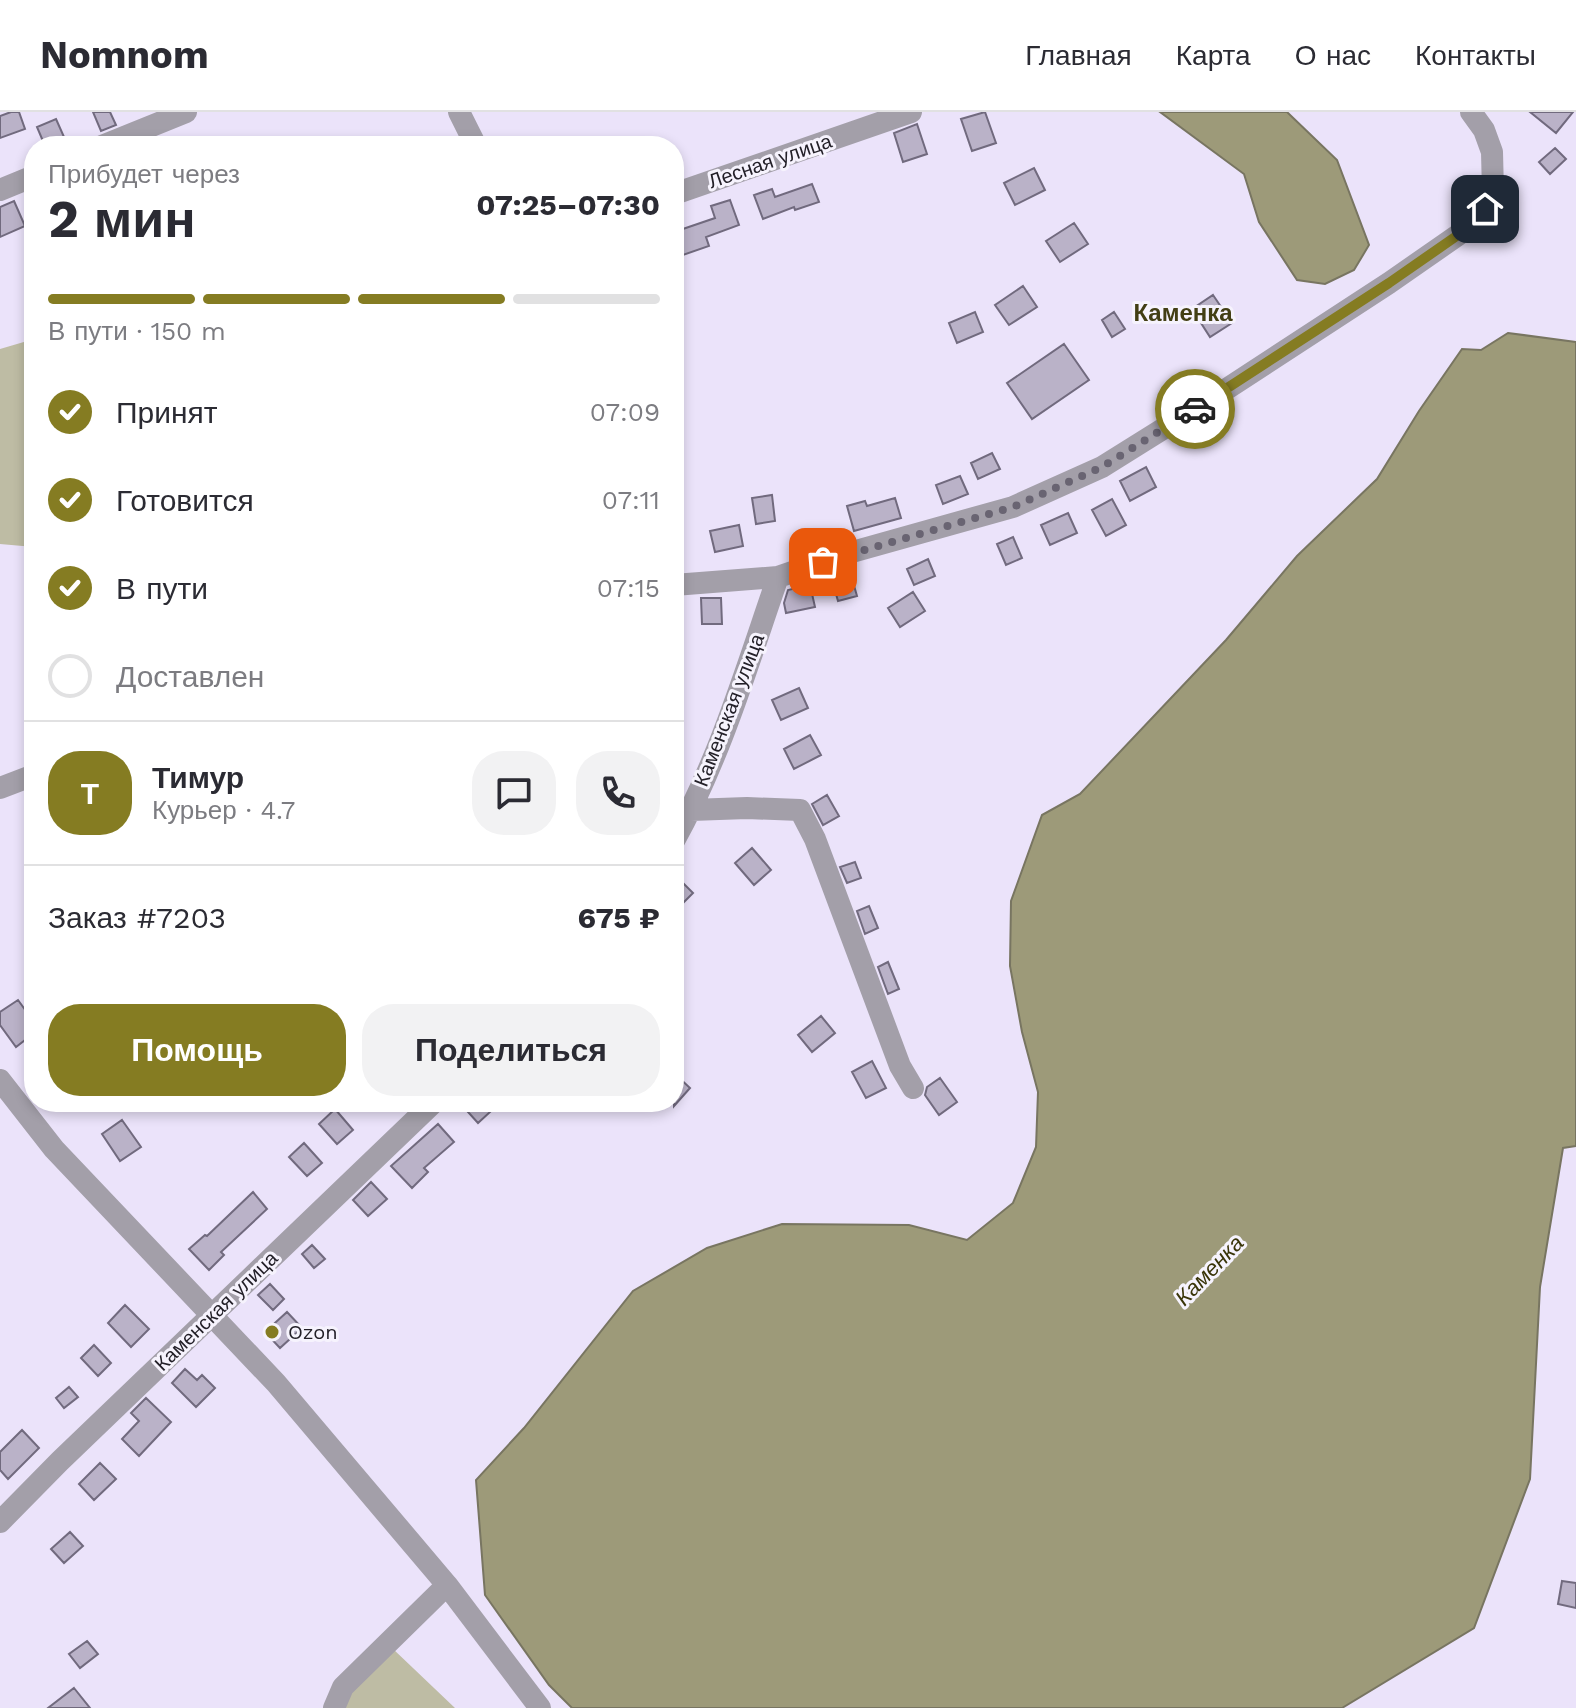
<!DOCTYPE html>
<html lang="ru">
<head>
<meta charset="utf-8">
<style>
	:root { --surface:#fff; --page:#f2f2f3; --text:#2b2b33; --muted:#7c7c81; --line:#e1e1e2; --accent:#857c22 }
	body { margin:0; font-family:"Work Sans",sans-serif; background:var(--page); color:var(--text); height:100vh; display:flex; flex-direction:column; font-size:30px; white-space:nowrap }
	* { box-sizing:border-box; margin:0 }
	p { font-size:26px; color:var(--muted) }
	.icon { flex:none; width:44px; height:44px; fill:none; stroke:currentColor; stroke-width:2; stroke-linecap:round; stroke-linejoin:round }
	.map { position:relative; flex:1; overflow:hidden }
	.drawer { position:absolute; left:24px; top:24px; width:660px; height:976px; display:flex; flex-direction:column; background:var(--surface); border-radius:32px; box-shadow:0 4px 12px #0003 }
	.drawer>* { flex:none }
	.pin { position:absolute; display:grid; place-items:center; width:68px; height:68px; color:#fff; margin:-34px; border-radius:16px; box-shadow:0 4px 12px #0006 }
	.courier { position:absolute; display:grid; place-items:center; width:80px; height:80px; margin:-40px; border:6px solid #857c22; border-radius:50%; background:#fff; color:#222; box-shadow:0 2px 10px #0007 }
	.headline em { font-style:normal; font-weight:700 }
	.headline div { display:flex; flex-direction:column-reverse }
	.headline { display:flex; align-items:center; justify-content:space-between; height:136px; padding:0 24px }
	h1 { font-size:52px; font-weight:700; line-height:60px }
	.bar { display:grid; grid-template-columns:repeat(4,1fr); gap:12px 8px; align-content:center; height:96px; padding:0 24px }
	.bar i { height:10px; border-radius:6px; background:var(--line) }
	.bar .active { background:var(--accent) }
	.bar p { grid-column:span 4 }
	.line { display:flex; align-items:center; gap:20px; padding:0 24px; border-top:2px solid var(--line) }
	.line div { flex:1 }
	.round { display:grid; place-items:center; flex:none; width:84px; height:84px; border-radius:32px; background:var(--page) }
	ol { padding:0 24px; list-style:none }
	li { display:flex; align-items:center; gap:24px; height:88px }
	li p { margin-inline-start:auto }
	li .icon { padding:8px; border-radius:50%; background:var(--accent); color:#fff; stroke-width:4 }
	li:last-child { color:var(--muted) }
	li i { width:44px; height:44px; border:4px solid var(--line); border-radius:50% }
	.button { display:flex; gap:16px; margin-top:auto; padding:16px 24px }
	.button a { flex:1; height:92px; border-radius:32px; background:var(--accent); color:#fff; font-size:32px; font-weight:700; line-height:92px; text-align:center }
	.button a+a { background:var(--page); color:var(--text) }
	header { display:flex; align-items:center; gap:48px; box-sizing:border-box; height:112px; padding:0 40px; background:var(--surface); border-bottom:2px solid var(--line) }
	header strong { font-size:38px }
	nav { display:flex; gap:44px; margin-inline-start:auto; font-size:28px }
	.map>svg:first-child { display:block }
</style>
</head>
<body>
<header>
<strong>Nomnom</strong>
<nav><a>Главная</a><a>Карта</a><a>О нас</a><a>Контакты</a></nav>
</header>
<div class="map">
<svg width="1576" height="1596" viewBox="0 0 1576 1596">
	<rect width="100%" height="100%" fill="#ebe3fa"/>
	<path fill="#bebca4" d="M34,227V435L0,432V237Z
		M392,1536L455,1596H333Z"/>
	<path fill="#9d9a79" stroke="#787561" stroke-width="2" d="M1160,0H1287L1337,48L1369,133L1354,158L1325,172L1297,168L1259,110L1244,62Z
		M1508,221L1576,230V1034L1563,1036L1540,1175L1530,1367L1474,1516L1342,1596H572L549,1573L485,1483L476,1368L524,1316L633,1179L707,1136L782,1112L909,1113L967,1128L1013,1091L1036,1035L1038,980L1022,920L1010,854L1011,789L1042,703L1080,682L1226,528L1297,444L1377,367L1419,299L1462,237L1481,238Z"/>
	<path fill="#bab2c8" stroke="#716a7e" stroke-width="2" d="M11,0H19L25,17L0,26V4Z
		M93,0H110L116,13L101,19Z
		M985,0L996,31L972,39L961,7Z
		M1530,0H1573L1556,21Z
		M56,7L68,34H45L37,15Z
		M917,12L927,42L903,50L894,21Z
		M1555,36L1566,47L1550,62L1539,50Z
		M1034,56L1045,78L1015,93L1004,71Z
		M812,72L819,90L795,98L794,95L763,107L754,83L772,77L775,85Z
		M730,88L739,113L706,125L709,134L677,145L674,136V120L715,106L711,94Z
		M14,89L25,114L0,125V95Z
		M1074,111L1088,132L1060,150L1046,129Z
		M1023,174L1037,195L1009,213L995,193Z
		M1213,183L1232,211L1210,225L1192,197Z
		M975,200L983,220L957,231L949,211Z
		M1114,200L1125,217L1112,225L1102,208Z
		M1064,232L1089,268L1032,307L1007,271Z
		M992,341L1000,357L978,367L971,351Z
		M1146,355L1156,375L1130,389L1120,369Z
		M960,364L968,382L943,392L936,373Z
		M772,383L775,409L756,412L752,386Z
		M895,386L901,406L854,419L847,394L865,389L867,394Z
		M1112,387L1126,413L1106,424L1092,398Z
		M1068,401L1077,421L1050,433L1041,413Z
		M739,413L743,434L715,440L710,419Z
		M1013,425L1022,446L1006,453L997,432Z
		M928,447L935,464L914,473L907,457Z
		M853,470L857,484L838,489L834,475Z
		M810,473L815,495L786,501L784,491L788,478Z
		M913,480L925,499L900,515L888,496Z
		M701,486H721L722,512H702Z
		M799,576L808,596L781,608L772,588Z
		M810,623L821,643L794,657L784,637Z
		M827,683L839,704L823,713L812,692Z
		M752,736L771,758L754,773L735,751Z
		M855,750L861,766L847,771L840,755Z
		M674,762L693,781L683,791L674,782Z
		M869,794L878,816L865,822L857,799Z
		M888,850L899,877L888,882L878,855Z
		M18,888L34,910V921L16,935L0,913V900Z
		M821,904L835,921L812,940L798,923Z
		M872,949L886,976L866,986L852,960Z
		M674,961L690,976L674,994Z
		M940,966L957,990L939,1003L925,983L927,975Z
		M459,990H481L490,1000L478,1011Z
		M335,997L353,1018L337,1032L319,1012Z
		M122,1008L141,1035L120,1049L102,1022Z
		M438,1012L454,1030L424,1056L428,1060L412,1076L391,1054Z
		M304,1031L322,1051L307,1064L289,1045Z
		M371,1070L387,1087L368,1104L353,1088Z
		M253,1080L267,1097L221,1140L224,1143L209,1158L189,1137L205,1123L207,1124Z
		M312,1133L325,1147L314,1156L302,1142Z
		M270,1172L284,1187L273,1198L258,1183Z
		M125,1193L149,1217L131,1235L108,1211Z
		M287,1200L302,1216L280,1236L265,1220Z
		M94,1233L111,1251L98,1264L81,1246Z
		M185,1257L197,1268L202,1263L215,1276L196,1295L172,1271Z
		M69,1275L78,1285L64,1296L56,1286Z
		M146,1286L171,1310L139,1344L122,1327L139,1309L131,1301Z
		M22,1318L39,1336L8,1367L0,1358V1340Z
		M100,1351L116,1367L94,1388L79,1372Z
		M70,1420L83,1434L64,1451L51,1437Z
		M1562,1469L1576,1471V1496L1558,1492Z
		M87,1529L98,1542L80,1556L69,1542Z
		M74,1576L90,1596H48Z"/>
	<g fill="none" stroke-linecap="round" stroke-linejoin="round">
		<path stroke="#a39fa9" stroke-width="22" d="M459,0L476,34
			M102,34L186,0
			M0,78L34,64
			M674,82L911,0
			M674,473L778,465L845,442L1013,395L1102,355L1222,280L1389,171L1458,123L1485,97L1493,80L1492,40L1484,18L1471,0
			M0,676L34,663
			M691,698L747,696L800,698L815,727L900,954L913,976
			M674,729C720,646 747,554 778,465
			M0,968L54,1037L276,1271L447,1473L540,1596
			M0,1410L60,1349L434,990
			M334,1596L343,1575L447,1473"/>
	</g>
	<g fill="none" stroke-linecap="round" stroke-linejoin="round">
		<path stroke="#696472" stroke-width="8" stroke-dasharray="0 14.4" d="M823,450L1013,395L1102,355L1195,297"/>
		<path stroke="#857c22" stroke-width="10" d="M1195,297L1389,171L1458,123L1485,97"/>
	</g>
	<circle fill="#857c22" stroke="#f6f3fd" stroke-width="3" cx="272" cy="1220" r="8"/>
	<g text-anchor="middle" stroke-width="6" stroke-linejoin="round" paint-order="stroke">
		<g font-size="20" fill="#232028" stroke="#f6f3fd">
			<text transform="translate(770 49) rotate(-19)" y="7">Лесная улица</text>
			<text transform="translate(729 598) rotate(-69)" y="7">Каменская улица</text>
			<text transform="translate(216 1199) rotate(-44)" y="7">Каменская улица</text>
		</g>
		<g font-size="20" fill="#232028" stroke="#f6f3fd" text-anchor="start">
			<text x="288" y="1227">Ozon</text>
		</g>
		<g font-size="22" font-style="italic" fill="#393408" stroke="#f6f3fd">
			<text transform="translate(1209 1158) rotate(-46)" y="8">Каменка</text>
		</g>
		<g font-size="24" font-weight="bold" fill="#423e14" stroke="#f6f3fd">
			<text x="1183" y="209">Каменка</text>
		</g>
	</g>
</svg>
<div class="pin" style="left:823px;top:450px;background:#ea580c"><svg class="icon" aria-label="bag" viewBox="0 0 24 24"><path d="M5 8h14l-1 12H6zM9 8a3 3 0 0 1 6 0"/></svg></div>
<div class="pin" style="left:1485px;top:97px;background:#1f2937"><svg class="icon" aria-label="home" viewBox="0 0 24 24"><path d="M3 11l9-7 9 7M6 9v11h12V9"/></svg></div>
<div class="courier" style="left:1195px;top:297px"><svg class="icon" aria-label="car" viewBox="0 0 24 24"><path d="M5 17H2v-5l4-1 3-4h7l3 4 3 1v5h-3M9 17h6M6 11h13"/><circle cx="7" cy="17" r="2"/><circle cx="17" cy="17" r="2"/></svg></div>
<section class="drawer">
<div class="headline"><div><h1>2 мин</h1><p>Прибудет через</p></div><em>07:25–07:30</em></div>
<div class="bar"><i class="active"></i><i class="active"></i><i class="active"></i><i></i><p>В пути · 150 m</p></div>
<ol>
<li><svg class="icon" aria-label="check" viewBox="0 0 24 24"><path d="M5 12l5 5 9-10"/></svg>Принят<p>07:09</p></li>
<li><svg class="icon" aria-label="check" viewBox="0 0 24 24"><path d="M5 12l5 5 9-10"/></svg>Готовится<p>07:11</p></li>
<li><svg class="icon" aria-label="check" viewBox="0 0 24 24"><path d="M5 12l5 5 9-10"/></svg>В пути<p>07:15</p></li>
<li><i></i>Доставлен</li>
</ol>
<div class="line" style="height:144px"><b class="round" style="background:var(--accent);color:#fff">Т</b><div><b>Тимур</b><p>Курьер · 4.7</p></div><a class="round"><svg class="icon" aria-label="chat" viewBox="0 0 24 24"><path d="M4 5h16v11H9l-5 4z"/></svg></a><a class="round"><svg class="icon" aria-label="phone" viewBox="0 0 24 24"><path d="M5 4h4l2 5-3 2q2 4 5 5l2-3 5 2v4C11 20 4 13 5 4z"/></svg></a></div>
<div class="line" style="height:104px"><div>Заказ #7203</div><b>675 ₽</b></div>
<div class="button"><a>Помощь</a><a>Поделиться</a></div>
</section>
</div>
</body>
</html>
